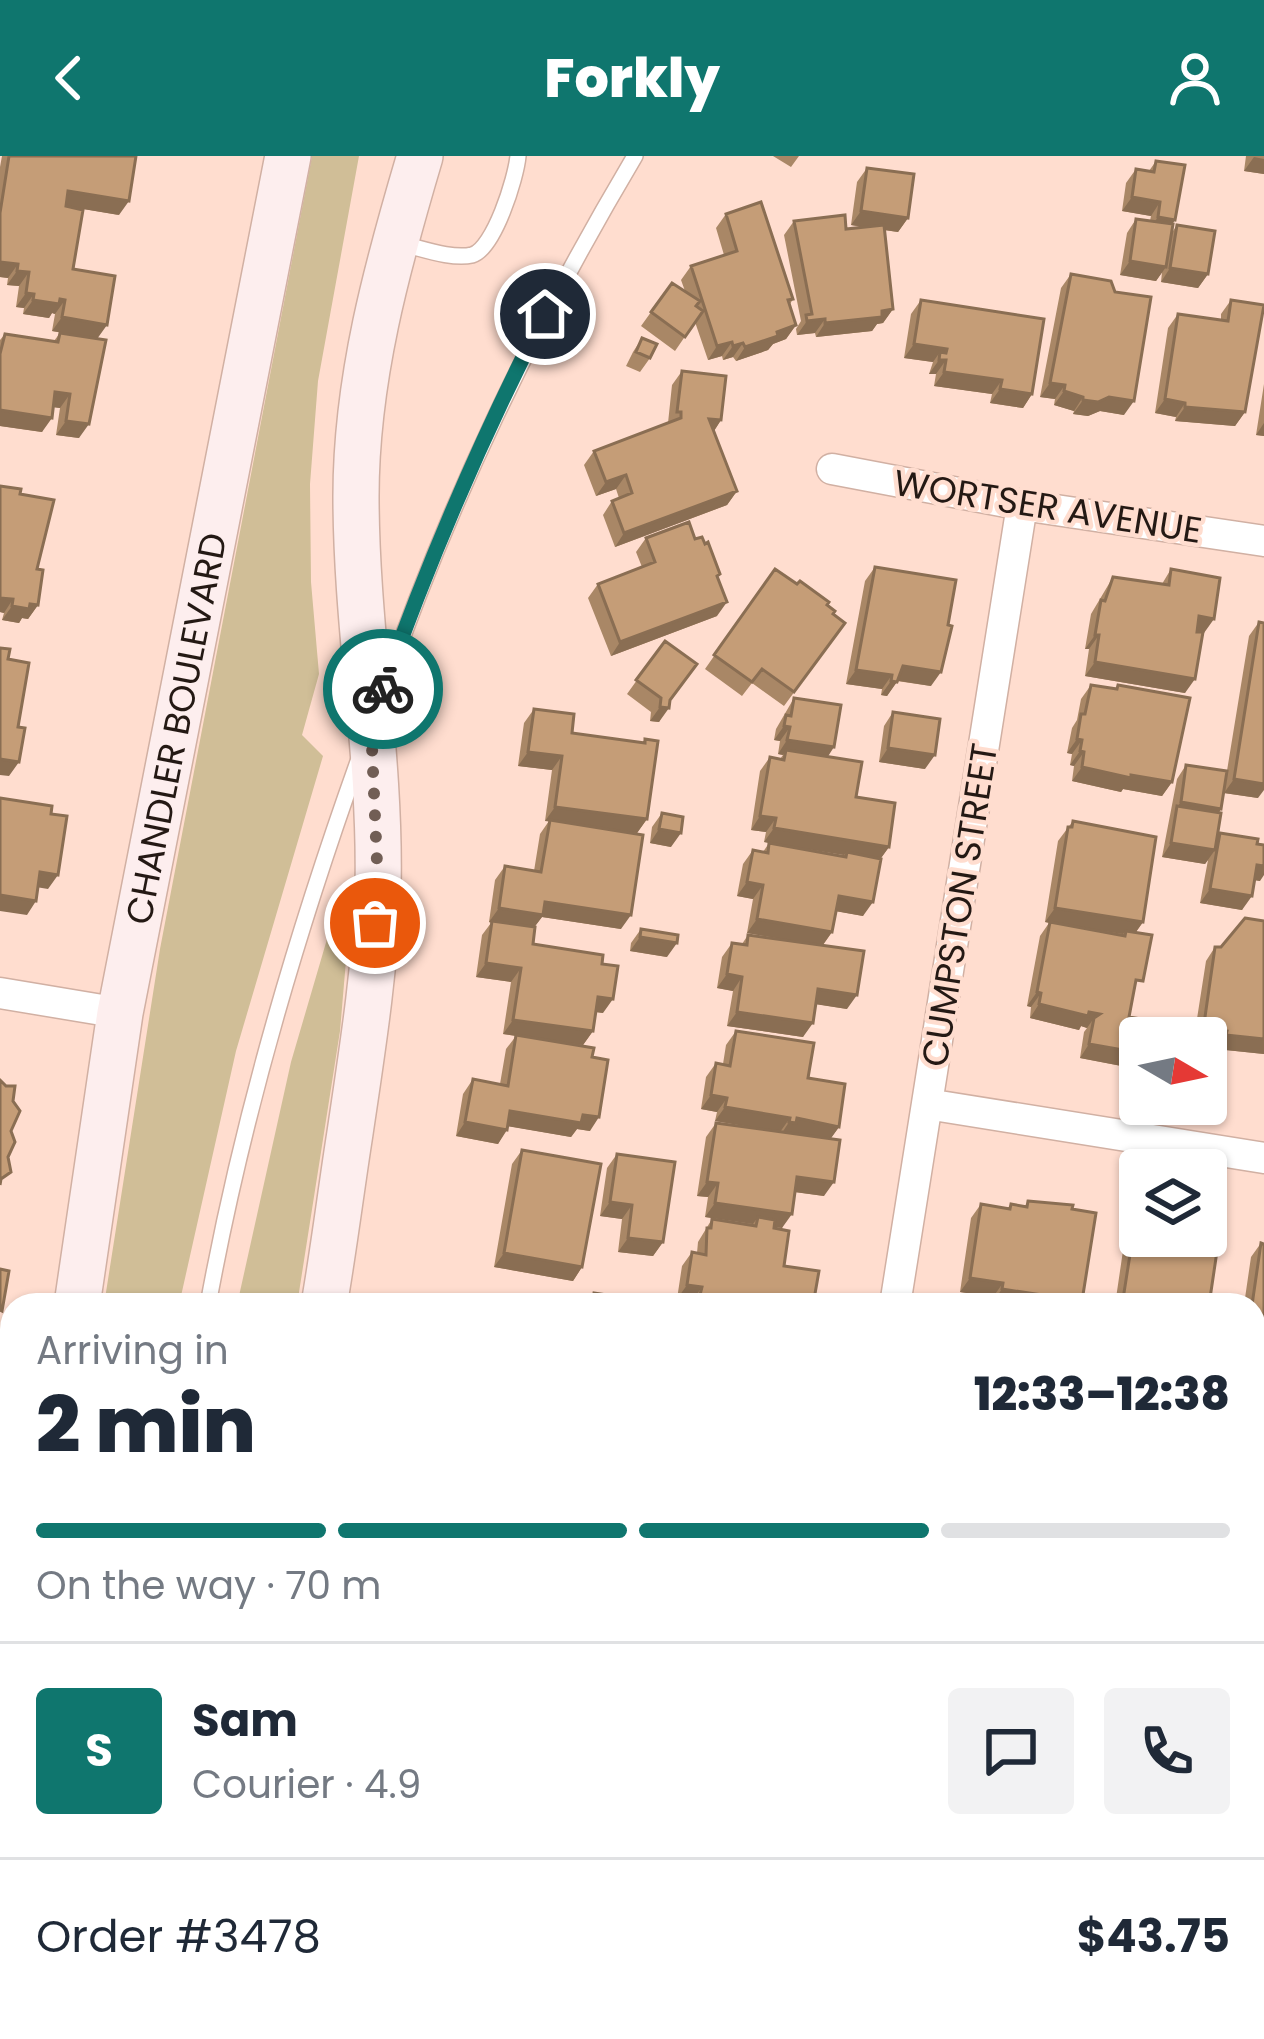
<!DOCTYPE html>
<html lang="en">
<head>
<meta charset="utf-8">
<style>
	:root { --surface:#fff; --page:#f2f2f3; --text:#1f2937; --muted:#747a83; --line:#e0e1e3; --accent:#0f766e }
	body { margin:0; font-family:Poppins,sans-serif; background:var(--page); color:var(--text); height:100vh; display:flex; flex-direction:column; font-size:45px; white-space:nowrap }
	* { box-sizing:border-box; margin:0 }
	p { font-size:39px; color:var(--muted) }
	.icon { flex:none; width:66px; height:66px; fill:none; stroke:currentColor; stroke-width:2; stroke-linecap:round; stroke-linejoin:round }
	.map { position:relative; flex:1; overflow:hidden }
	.side { position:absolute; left:0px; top:1137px; width:1266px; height:747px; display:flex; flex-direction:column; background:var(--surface); border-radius:36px 36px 0 0; box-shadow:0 3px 9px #0004 }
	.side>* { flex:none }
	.needle { width:78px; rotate:99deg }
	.controls { position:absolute; left:1119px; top:861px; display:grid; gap:24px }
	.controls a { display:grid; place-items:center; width:108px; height:108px; border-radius:12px; background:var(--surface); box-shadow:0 3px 9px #0004; font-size:60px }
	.pin { position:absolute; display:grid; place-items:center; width:102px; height:102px; color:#fff; margin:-51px; border:6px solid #fff; border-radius:50%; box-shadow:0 3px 12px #0007 }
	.courier { position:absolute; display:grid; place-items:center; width:120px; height:120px; margin:-60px; border:9px solid #0f766e; border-radius:50%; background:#fff; color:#222; box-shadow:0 3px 15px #0007 }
	.overview em { font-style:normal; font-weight:800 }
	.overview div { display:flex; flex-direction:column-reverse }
	.overview { display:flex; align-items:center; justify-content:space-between; height:204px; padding:0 36px }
	h1 { font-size:78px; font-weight:800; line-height:90px }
	.bar { display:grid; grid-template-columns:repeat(4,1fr); gap:18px 12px; align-content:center; height:144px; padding:0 36px }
	.bar i { height:15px; border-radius:9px; background:var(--line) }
	.bar .current { background:var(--accent) }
	.bar p { grid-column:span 4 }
	.line { display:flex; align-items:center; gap:30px; padding:0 36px; border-top:3px solid var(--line) }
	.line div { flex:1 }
	.round { display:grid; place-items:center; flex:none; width:126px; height:126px; border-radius:12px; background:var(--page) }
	header { display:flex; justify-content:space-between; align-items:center; height:156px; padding:0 36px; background:var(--accent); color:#fff; font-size:54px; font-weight:800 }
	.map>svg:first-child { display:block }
</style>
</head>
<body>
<header><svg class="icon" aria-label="back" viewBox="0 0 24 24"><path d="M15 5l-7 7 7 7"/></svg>Forkly<svg class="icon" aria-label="person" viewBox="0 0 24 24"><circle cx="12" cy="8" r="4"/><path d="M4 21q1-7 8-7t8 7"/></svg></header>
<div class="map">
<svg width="1264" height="1883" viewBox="0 0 1264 1883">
	<rect width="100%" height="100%" fill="#ffddcf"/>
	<path fill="#d0be97" d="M312,0H359L318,225L310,328L311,426L319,518L302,579L323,600L236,895L179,1149H104L160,793Z
		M342,732L352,734L340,875L297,1149H237L291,906Z
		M118,1872H178L174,1883H117Z"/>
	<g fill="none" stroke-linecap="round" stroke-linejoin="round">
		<g stroke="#d1b0a3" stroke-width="18">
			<path id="lane" d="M398,87C418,91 451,104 472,99C494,93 516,22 518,0
				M383,535C450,344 531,175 635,0
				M208,1149C242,962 295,782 359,603
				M1254,1855L1264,1856
				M91,1883L92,1872"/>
		</g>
		<g stroke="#d1b0a3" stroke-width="33">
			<path id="street" d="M832,313L1022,349L1264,385
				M0,837L120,857
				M927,948L1264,1002
				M895,1149L1022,349
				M1254,1544L1264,1545"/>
		</g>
		<g stroke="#d1b0a3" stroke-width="48">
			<g id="secondary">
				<path id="s1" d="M77,1149L120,857L288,0"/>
				<path d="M324,1149C334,1092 341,1034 350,977C362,896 375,815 378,732C381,601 356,471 356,340C356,223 387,111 420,0"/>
				<path d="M0,1668L12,1587"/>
				<path d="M0,1815L6,1823L10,1883"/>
				<path d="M206,1883L207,1872"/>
			</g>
		</g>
		<use href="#lane" stroke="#fff" stroke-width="15"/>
		<use href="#street" stroke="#fff" stroke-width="30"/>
		<use href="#secondary" stroke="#fdeeee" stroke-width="45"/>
	</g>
	<path fill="#a98766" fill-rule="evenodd" d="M2,0H9L119,59L66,50L73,113L97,183L79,282L56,279L60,252L53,251L42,276L0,270V184L5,178L54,185L60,177L83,180L52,175L55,158L52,157L49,162L23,158L24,152L16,151L19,130L7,129L8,122L0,121V11Z
		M773,0H799L791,11Z
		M1246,0H1264V18L1244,15Z
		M1156,5L1172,68L1171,78L1177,69L1208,118L1198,132L1161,126L1162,116L1156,125L1120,119L1127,77L1136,63L1150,65L1151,60L1122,55L1126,27L1136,13L1149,15Z
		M867,12L908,62L898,76L884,74L893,153L883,167L877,168L872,175L816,181L815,177L797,179L796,173L801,165L784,79L794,65L846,73L862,71L851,69L857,26Z
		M726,58L793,143L790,148L796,169L786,183L773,188L768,194L736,205L733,201L723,204L722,200L708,204L695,166L675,195L641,170L672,127L685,135L681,124L691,110L724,99L716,72Z
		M1071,118L1124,259L1100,255L1088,260L1073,258L1074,255L1054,249L1055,243L1040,241L1061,132Z
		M921,144L1032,238L1023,252L990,247L992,238L934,230L936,218H929L933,206L904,202L911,158Z
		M1231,144L1245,256L1235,270L1175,265L1176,261L1155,257L1168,172L1178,158L1221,164V158Z
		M642,182L650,202L640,216L626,210L633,196Z
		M682,215L721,264L714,275L737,335L727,349L615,391L603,359L612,345L619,342L616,333L596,340L584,309L594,295L668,267L672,229Z
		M1264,228V280L1256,279Z
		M0,330L20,338L37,413L38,449L28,463L22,462L19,467L2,464L4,457L0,456Z
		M646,382L720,418L718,422L717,460L611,500L588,442L598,428L642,411L636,396Z
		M875,411L931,530L897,525L887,540L881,539L882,533L846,528L865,425Z
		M775,413L827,449L833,458L845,467L784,550L752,527L742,540L705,513Z
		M1171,413L1204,477L1185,537L1085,520L1089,493H1085L1091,458L1113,421L1162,428Z
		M1259,466L1258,642L1224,637L1221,653L1219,656L1217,682L1220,677L1257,688L1260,725L1255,724L1242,754L1200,747L1208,704L1205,708L1162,701L1177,623L1186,609L1225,627L1249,480Z
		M665,485L669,545L659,566L650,565L651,556L627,538Z
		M1091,529L1116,533L1118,529L1172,626L1162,640L1123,633L1121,636L1072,625L1074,610L1070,609L1072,598L1067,597L1072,572L1077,564L1081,543Z
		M794,542L828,601L889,691L880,703L863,760L836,755L832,776L823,789L847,853L816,848L803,881L727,870L733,835L717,832L722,801L732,787L742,788L748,779L797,786L747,777L753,743L737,740L743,708L753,694L763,696L769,687L764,686L766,676L751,674L760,615L770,601L780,603L783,599L778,598L780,585L774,584L776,573ZM776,688L844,699L843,701Z
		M534,553L572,577L642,587L645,583L647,663L637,677L598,672L621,773L542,761L534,771L533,788L602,808L603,857L596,856L593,875L583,889L536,882L592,901L590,975L577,973L571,981L508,970L498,988L456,980L463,938L473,923L500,928L506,893L516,880L503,878L511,826L476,821L482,779L491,767L489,766L495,724L505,710L534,715L540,678L549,665H545L552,614L518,610L524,567Z
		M893,556L925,613L879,606L884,570Z
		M662,657L671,691L650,687L652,671Z
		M1073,665L1143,766L1136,776L1133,839L1129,861L1140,882V900L1132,912L1080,902L1084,876L1087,872L1081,870L1079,874L1030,862L1031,851L1027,850L1040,780L1049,767L1045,766L1058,685Z
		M1264,765V898L1216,893L1217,889L1208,888V883L1194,882L1206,805L1215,791H1221Z
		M641,773L667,801L630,795L631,787Z
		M736,875L808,922L839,971L830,983L824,1040L795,1036L782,1072L774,1071L784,1110L813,1149H691L692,1145L677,1143L682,1110L692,1096L697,1097L698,1086L712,1063L753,1068L705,1061L708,1041L697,1040L706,981L716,967L769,974L715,965L717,956L701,953L706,921L716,907L723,908L726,889Z
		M522,994L582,1111L573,1125L494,1111L512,1008Z
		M617,998L663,1086L653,1100L618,1096L622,1063L600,1060L607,1012Z
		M1028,1045L1072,1053L1082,1145L1080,1149H1006L992,1147L993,1141L960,1136L971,1062L981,1048L1008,1052L1011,1048L1025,1050Z
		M1135,1067L1209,1149H1115L1125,1081Z
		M1261,1087L1264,1088V1201L1254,1200V1149H1244L1251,1101Z
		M297,1872H384L382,1883H295Z
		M392,1872H478L476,1883H391Z
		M509,1872H601L598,1883H504Z
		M838,1872H887L885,1883H835Z
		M955,1872H999L997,1883H950Z"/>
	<path fill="#8a6e53" d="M1254,1L1264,3V18L1244,15Z
		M68,35L129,45L119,59L59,49Z
		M1132,41L1160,46L1151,60L1122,55Z
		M861,55L908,62L898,76L851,69Z
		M1158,61L1175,64L1166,78L1148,75Z
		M1130,105L1166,111L1156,125L1120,119Z
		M0,106L18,108L8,122L0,121Z
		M1170,112L1208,118L1198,132L1161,126Z
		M17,115L29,116L19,130L7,129Z
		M26,137L34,138L24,152L16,151Z
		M33,144H65L55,158L52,157L49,162L23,158Z
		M893,153L883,167L877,168L872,175L816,181L825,167Z
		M62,161L107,169L97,183L52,175Z
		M825,163L815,177L797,179L807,165Z
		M796,169L786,183L773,188L768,194L736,205L745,191L777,176Z
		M732,186L722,200L708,204L717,190Z
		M743,187L733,201L723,204L733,190Z
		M914,188L947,193L939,204H946L936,218H929L939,204L940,196L933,206L904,202Z
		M944,216L1002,224L992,238L934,230Z
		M1050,227L1065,229L1055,243L1040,241Z
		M1000,233L1032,238L1023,252L990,247Z
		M1064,235L1083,241L1074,255L1054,249Z
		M55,236L70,238L60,252L45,250Z
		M1109,241L1134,245L1124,259L1100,255L1088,260L1073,258L1083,244Z
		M1165,243L1185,247L1176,261L1155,257Z
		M1185,251L1245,256L1235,270L1175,265Z
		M0,254L52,262L42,276L0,270Z
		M709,263L721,264L712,278Z
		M66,265L89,268L79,282L56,279Z
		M1264,267V280L1256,279Z
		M626,319L616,333L596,340L606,326Z
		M737,335L727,349L615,391L624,377Z
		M0,442L13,443L4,457L0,456Z
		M727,446L717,460L611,500L620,486Z
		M30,448L38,449L28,463L22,462L19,467L2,464L12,450Z
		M1199,460L1214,463L1204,477L1189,474Z
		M1095,479H1099L1089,493H1085Z
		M1095,506L1195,523L1185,537L1085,520Z
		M903,510L941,516L931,530L893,524Z
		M856,514L892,519L882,533L846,528Z
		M891,525L897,526L887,540L881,539Z
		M660,551L669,552L659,566L650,565Z
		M784,570L790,571L780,585L774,584Z
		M1077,583L1082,584L1072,598L1067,597Z
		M787,584L834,591L825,605L786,594L783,599L778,598Z
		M888,592L935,599L925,613L879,606Z
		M1080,595L1084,596L1074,610L1070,609Z
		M528,596L562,600L552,614L518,610Z
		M0,603L19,606L9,620L0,619Z
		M1082,611L1131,619L1172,626L1162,640L1123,633L1121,636L1072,625Z
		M1234,623L1264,628V634L1258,642L1224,637Z
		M1181,646L1221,653L1212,667L1177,651Z
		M555,651L647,663L637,677L545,665Z
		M760,660L776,662L766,676L751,674Z
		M774,672L889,691L879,705L847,696L844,699L764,686Z
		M659,673L681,677L671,691L650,687Z
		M1171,687L1215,694L1205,708L1162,701Z
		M1257,709L1264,710V719L1260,725L1247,723Z
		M40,716L58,719L48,733L30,730Z
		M747,726L763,729L753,743L737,740Z
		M1210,733L1252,740L1242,754L1200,747Z
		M0,739L36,745L27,759L0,755Z
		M839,740L873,746L863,760L829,754Z
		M545,746L631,759L621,773L542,761L533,773L489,766L499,752Z
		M1055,752L1143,766L1133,780L1126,775L1123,778L1045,766Z
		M757,763L832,776L822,790L747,777Z
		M640,781L677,787L667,801L630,795Z
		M486,807L521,812L511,826L476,821Z
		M727,818L742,821L733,835L717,832Z
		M818,833L857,839L847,853L808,847Z
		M1037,836L1041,837L1031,851L1027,850Z
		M598,841L613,843L603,857L588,855Z
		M1039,848L1089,856L1100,858L1094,862L1087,872L1081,870L1079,874L1030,862Z
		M737,856L813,867L803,881L727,870Z
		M513,864L593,875L583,889L503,878Z
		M1204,868L1218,869L1208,883L1194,882Z
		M1217,874L1227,875L1217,889L1208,888Z
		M1226,879L1264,883V898L1216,893Z
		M1089,888L1140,897V900L1132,912L1080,902Z
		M711,939L727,942L717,956L701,953Z
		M725,951L790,962L780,976L715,965Z
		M510,955L583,959L599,961L590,975L577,973L571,981L501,969Z
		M797,962L839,971L829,985L780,980L789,966Z
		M465,966L507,974L498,988L456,980Z
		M797,1021L834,1026L824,1040L787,1035Z
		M707,1026L718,1027L708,1041L697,1040Z
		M610,1046L632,1049L622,1063L600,1060Z
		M715,1047L792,1058L782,1072L757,1068L758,1061L753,1068L705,1061Z
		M628,1082L663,1086L653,1100L618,1096Z
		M504,1097L582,1111L573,1125L494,1111Z
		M970,1122L1003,1127L993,1141L960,1136Z
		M687,1129L702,1131L692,1145L677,1143Z
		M1002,1133L1082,1145L1080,1149H1006L992,1147Z
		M700,1139L756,1149H693Z
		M1254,1173L1264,1174L1254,1188Z
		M1262,1186H1264V1201L1254,1200Z
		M1254,1404L1264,1406V1422L1254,1420Z
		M1254,1789L1264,1790V1806L1254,1804Z"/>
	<path fill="#c59d77" stroke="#8a6e53" stroke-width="3" d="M9,0H136L129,45L68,35L66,50L83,54L73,113L115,120L107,169L62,161L65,144L60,143L59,148L33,144L34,138L26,137L29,116L17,115L18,108L0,106V57Z
		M1156,5L1185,9L1175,64L1158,61L1160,46L1132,41L1136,13L1154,16Z
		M867,12L914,18L908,62L861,55Z
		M761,46L793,143L788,144L796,169L777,176L778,180L745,191L743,187L733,190L732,186L717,190L691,110L737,95L726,58Z
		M845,59L846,73L884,69L893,153L882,155V161L825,167V163L807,165L806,159L812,158L794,65Z
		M1136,63L1173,68L1166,111L1130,105Z
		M1177,69L1215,75L1208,118L1170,112Z
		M1071,118L1111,125L1115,136L1151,141L1134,245L1109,241L1098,246L1083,244V241L1064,235L1065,229L1050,227Z
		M672,127L700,145L696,150L703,155L685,181L651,156Z
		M921,144L1044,163L1032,238L1000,233L1002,224L944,216L946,204H939L940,196L946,197L947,193L914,188Z
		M1231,144L1264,149L1245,256L1185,251V247L1165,243L1178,158L1228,165Z
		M60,177L106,184L89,268L66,265L70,238L55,236L52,262L0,254V198L5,178L58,186Z
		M642,182L657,188L650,202L636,196Z
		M682,215L726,220L721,264L709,263L737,335L624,377L612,345L632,337L626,319L606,326L594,295L681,262V256H677Z
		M0,330L21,333L20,338L54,344L37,413L43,414L38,449L30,448L29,453L12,450L13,443L0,442Z
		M689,366L695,383L702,381L705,388L708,386L720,418L717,420L727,446L620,486L598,428L655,406L646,382Z
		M875,411L956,424L948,469L952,470L941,516L903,510L897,526L891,525L892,519L856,514Z
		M775,413L797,428L800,425L829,446L827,449L835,455L833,458L845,467L794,536L762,513L752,526L714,499Z
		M1171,413L1220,422L1214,463L1199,460L1197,476H1203L1195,523L1095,506L1099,479H1095L1101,444L1105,445L1113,421L1169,429Z
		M1259,466L1264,467V628L1234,623Z
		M665,485L697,508L670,544L669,552L660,551L661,542L636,524Z
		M0,492L10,493L8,503L29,507L18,571L25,572L19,606L0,603Z
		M1091,529L1117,533L1118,529L1190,542L1172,626L1131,619V622L1082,611L1084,596L1080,595L1082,584L1077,583L1081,558H1085Z
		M794,542L841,549L834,591L787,584L790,571L784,570L786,559L791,560Z
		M534,553L574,558L572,577L645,587V583L658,585L647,663L555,651L562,600L528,596Z
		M893,556L940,563L935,599L888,592Z
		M786,594L862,606L856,641L895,647L889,691L774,672L776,662L760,660L770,601L784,604Z
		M1186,609L1227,615L1221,653L1181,646Z
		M0,642L52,650L51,658L67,660L58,719L40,716L36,745L0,739Z
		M1177,650L1221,657L1215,694L1171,687Z
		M662,657L683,661L681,677L659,673Z
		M550,664L643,679L631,759L545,746L543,759L499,752L505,710L541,716Z
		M1073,665L1156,681L1143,766L1055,752L1068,671H1072Z
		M1220,677L1258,683L1257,688L1264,689V710L1257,709L1252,740L1210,733Z
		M769,687L846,701L847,696L881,703L873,746L839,740L832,776L757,763L763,729L747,726L753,694L768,697Z
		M1245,762L1264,765V883L1226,879L1227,875L1217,874L1218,869L1204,868L1215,791H1221Z
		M492,765L535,771L533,788L603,799L602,808L618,810L613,843L598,841L593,875L513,864L521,812L486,807Z
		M1050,766L1125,780L1126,775L1152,779L1143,825L1136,824L1129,861L1147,864L1144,882H1140V897L1089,888L1094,862L1100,858L1089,856L1088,860L1039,848L1041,837L1037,836Z
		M641,773L678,779L677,787L640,781Z
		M748,779L864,795L857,839L818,833L813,867L737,856L742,821L727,818L732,787L747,789Z
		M736,875L814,887L808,922L845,928L839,971L797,962L796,967L789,966L790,962L725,951L727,942L711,939L716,907L730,910Z
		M516,879L594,892L592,901L608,904L599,961L583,959L581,967L510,955L507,974L465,966L473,923L508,930Z
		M0,924L6,930H15L13,945L20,955L11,975L15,986L8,1001L11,1016L1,1023L0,1029Z
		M716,967L840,984L834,1026L797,1021L792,1058L715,1047L718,1027L707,1026Z
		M522,994L601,1008L582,1111L504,1097Z
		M617,998L675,1006L663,1086L628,1082L632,1049L610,1046Z
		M1028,1045L1073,1049L1072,1053L1096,1057L1082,1145L1002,1133L1003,1127L970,1122L981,1048L1010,1053L1011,1048L1027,1051Z
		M758,1061L775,1064L774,1072L789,1075L784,1110L819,1115L813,1149H756L700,1139L702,1131L687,1129L692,1096L706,1099L707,1072H711L712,1063L756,1070Z
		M1135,1067L1140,1068V1080H1206V1072L1220,1075L1209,1149H1125L1123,1143Z
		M1261,1087L1264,1088V1186H1262L1264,1174L1254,1173V1149H1252Z
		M0,1113L9,1115L2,1155L0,1154Z
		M594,1137L653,1146V1149H592Z
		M466,1139L531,1149H465Z
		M532,1143L570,1149H531Z
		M1254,1331L1264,1334V1406L1254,1404Z
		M1254,1629L1264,1630V1790L1254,1789V1730H1259L1261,1719L1254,1718Z
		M304,1872H384L382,1883H303Z
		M400,1872H478L476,1883H398Z
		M513,1872H601L598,1883H511Z
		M688,1872H704L728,1876L727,1883H686Z
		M844,1872H887L885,1883H842Z
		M960,1872H999L997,1883H958Z
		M1072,1872H1085L1113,1877L1112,1883H1070Z
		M1236,1872L1264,1873V1883H1234Z
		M735,1876L773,1883H734Z"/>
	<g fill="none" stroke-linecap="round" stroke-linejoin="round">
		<path stroke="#715e55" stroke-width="12" stroke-dasharray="0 21.6" d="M375,767L378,730L371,568L383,533"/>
		<path stroke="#0f766e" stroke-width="15" d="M383,533C429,404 482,280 545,158"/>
	</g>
	<g text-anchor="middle" stroke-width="9" stroke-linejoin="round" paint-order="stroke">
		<g font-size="36" fill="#241914" stroke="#ffddcf">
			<text transform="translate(1048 350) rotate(9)" y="13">WORTSER AVENUE</text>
			<text dy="13" stroke="none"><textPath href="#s1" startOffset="585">CHANDLER BOULEVARD</textPath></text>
			<text transform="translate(959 749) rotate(-81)" y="13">CUMPSTON STREET</text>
		</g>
	</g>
</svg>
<div class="controls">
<a><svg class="needle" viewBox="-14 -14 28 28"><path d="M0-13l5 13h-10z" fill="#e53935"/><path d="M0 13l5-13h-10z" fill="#747a83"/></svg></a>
<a><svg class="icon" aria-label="layers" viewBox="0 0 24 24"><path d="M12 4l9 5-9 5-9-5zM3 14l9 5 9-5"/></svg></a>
</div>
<div class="pin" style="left:375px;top:767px;background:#ea580c"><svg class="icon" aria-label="bag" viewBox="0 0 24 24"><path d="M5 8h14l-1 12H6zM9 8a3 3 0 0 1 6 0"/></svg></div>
<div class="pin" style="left:545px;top:158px;background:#1f2937"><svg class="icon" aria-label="home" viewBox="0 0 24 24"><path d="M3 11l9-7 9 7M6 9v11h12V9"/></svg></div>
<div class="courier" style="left:383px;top:533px"><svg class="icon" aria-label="bike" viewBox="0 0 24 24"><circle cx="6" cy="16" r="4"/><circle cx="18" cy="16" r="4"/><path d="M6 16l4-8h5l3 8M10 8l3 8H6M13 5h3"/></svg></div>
<section class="side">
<div class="overview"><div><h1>2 min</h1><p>Arriving in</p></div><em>12:33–12:38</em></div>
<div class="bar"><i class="current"></i><i class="current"></i><i class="current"></i><i></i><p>On the way · 70 m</p></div>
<div class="line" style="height:216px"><b class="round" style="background:var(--accent);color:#fff">S</b><div><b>Sam</b><p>Courier · 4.9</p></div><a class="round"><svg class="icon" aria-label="chat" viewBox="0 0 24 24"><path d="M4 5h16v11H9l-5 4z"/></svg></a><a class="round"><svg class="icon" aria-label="phone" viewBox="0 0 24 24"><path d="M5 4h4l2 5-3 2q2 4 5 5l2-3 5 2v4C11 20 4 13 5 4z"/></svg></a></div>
<div class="line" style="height:156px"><div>Order #3478</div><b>$43.75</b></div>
</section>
</div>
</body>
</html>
